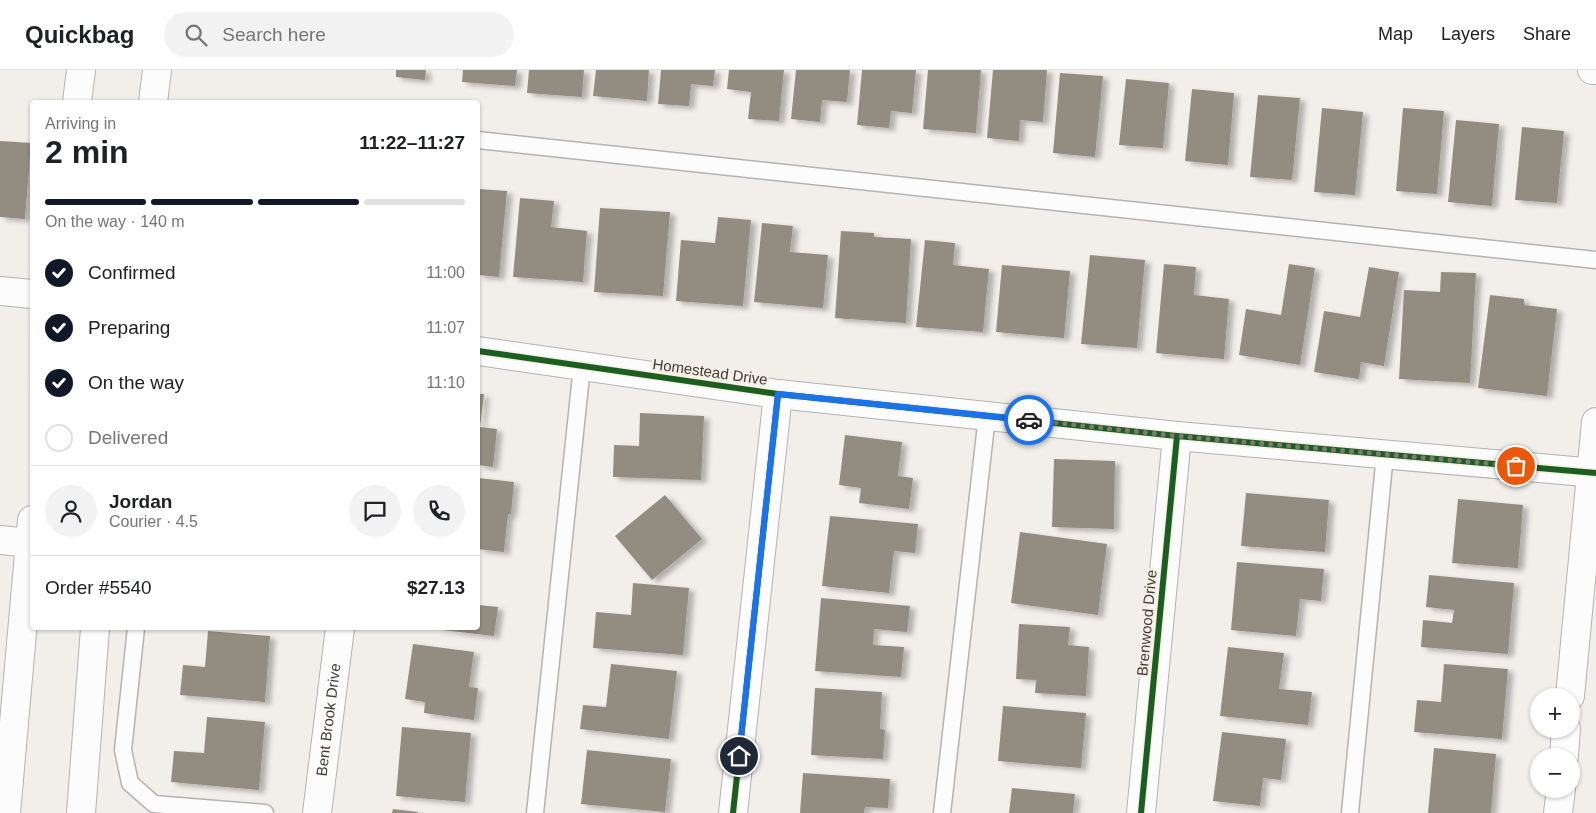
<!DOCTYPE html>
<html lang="en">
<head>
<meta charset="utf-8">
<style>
	:root { --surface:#fff; --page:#f2f2f2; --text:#202124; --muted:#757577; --line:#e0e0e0; --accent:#111827 }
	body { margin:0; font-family:Helvetica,sans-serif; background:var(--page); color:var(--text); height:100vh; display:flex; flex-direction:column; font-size:19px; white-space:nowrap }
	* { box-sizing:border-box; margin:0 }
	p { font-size:16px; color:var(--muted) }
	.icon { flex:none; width:28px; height:28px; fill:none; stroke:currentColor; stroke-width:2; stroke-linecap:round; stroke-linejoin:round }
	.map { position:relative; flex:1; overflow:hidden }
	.panel { position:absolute; left:30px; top:30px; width:450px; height:530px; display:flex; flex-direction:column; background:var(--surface); border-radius:5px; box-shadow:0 1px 4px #0004 }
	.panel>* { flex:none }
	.buttons { position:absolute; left:1530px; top:618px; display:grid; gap:10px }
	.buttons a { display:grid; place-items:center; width:50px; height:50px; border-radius:50%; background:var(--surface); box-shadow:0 1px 4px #0004; font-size:25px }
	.pin { position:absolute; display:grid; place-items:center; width:42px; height:42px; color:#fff; margin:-21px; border:2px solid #fff; border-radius:50%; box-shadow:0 1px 5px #0007 }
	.courier { position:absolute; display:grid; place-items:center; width:50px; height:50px; margin:-25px; border:4px solid #1a73e8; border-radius:50%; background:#fff; color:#222; box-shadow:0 1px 6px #0007 }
	.headline em { font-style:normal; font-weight:700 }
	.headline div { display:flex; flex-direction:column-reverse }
	.headline { display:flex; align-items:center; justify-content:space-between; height:85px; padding:0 15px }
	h1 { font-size:32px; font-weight:700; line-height:38px }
	.bar { display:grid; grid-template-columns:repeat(4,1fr); gap:8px 5px; align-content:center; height:60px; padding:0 15px }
	.bar i { height:6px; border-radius:4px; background:var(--line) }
	.bar .selected { background:var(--accent) }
	.bar p { grid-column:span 4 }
	.line { display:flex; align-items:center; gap:12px; padding:0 15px; border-top:1px solid var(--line) }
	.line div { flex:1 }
	.round { display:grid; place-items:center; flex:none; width:52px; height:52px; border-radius:26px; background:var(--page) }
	ol { padding:0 15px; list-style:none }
	li { display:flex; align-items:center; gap:15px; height:55px }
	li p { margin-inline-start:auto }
	li .icon { padding:5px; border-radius:50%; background:var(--accent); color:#fff; stroke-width:4 }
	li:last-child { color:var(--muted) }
	li i { width:28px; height:28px; border:2px solid var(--line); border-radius:50% }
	header { display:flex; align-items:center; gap:30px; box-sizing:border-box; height:70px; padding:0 25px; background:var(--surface); border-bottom:1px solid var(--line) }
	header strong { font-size:24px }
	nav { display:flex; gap:28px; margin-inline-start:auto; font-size:18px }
	.search { width:350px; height:45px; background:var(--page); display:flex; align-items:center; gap:12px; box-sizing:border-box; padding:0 18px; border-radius:28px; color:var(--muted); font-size:19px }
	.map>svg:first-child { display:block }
</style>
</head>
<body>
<header>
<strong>Quickbag</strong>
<div class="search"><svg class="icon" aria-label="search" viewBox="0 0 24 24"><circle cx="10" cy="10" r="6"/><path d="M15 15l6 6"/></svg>Search here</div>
<nav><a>Map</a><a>Layers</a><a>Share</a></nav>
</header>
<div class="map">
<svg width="1596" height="743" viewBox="0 0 1596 743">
	<defs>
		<filter id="shadow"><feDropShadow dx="5.5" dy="3" stdDeviation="2.5" flood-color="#0004"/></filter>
	</defs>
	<rect width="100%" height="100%" fill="#f2eeea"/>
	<path fill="#938c80" filter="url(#shadow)" d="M396,0H426L425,10L396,7Z
		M463,0H517L515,16L462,12Z
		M529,0H584L582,27L527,23Z
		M596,0H649L647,31L593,26Z
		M661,0H715L713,16L691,14L689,36L658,34Z
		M729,0H784L779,51L748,49L751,22L727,19Z
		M796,0H850L847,32L822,30L820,52L791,49Z
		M862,0H916L912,43L891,41L889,58L857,55Z
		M928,0H981L976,63L923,59Z
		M993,0H1047L1043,52L1020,50L1019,71L987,68Z
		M1060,3L1103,6L1095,87L1053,83Z
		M1126,9L1169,13L1163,78L1119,75Z
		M1192,19L1234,23L1228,95L1185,91Z
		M1258,25L1300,28L1292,110L1250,107Z
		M1322,38L1363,42L1355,125L1314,122Z
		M1403,38L1444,41L1437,124L1396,121Z
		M1456,50L1499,54L1492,136L1448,132Z
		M1522,57L1564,61L1557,133L1515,130Z
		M0,71L31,73L25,149L0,147Z
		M478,119L507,121L499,207L478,205Z
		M520,128L554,131L551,157L587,161L583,212L513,207Z
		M600,138L670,142L663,226L594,222Z
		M718,147L751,150L743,236L676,231L681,170L715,173Z
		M762,153L793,156L790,182L828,185L823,238L754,232Z
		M841,161L874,163V167L911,169L906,253L835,248Z
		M925,170L955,173L953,195L989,199L983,262L916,257Z
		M1090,185L1145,190L1137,278L1081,274Z
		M1164,194L1196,197L1194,225L1229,229L1224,289L1156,283Z
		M1289,194L1315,198L1300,295L1239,285L1246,239L1281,245Z
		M1002,195L1070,201L1064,268L996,262Z
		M1369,197L1399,202L1384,296L1361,292L1359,309L1314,302L1324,241L1360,247Z
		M1441,202L1476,203L1470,313L1399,309L1404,220L1440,222Z
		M1490,225L1524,229V235L1557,239L1547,326L1478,318Z
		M478,324H484L480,357L497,359L493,397L478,395Z
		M640,343L704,346L701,410L613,407L614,375L639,376Z
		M845,365L902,372L898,406L913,408L909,439L859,433L861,418L839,415Z
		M1054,389L1115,391L1114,459L1052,457Z
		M478,408L514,412L511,444H508L504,482L478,479Z
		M1246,423L1329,430L1325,482L1241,476Z
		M665,425L702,469L652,510L615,466Z
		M1458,429L1523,435L1518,498L1452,493Z
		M830,446L918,454L915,483L894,481L889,523L822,516Z
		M1020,462L1107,474L1098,545L1011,533Z
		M1237,492L1324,499L1321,531L1300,529L1296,566L1231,560Z
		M1429,505L1514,513L1508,584L1421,577L1423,550L1452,553L1454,540L1426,537Z
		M633,513L689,518L683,585L593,578L596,542L631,545Z
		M821,528L910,536L907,562L874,559L873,575L904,577L901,607L815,601Z
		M478,535L498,537L494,566L434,559L478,558Z
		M1019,554L1070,557L1068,575L1089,577L1086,626L1035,623L1036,610L1016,609Z
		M208,561L270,566L265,632L180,625L183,595L205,597Z
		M413,574L474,582L469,617L478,618L474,650L424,643L425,632L405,629Z
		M1228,577L1284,583L1279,619L1312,622L1308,655L1220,646Z
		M611,594L677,601L669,669L580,659L583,635L606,637Z
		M1444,594L1508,599L1502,669L1414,662L1417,630L1441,632Z
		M815,618L882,622L880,659L885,660L883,689L811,685Z
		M1003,636L1086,643L1081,698L998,691Z
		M207,647L265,652L259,720L171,712L174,681L204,683Z
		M402,657L471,663L465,732L396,726Z
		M1222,662L1286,669L1281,710L1263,708L1260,736L1213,731Z
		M1434,678L1496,684L1491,743H1428Z
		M587,680L671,689L665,742L581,734Z
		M803,703L890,709L888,738L865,737L864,743H800Z
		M1012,718L1075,724L1073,743H1009Z
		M393,739L418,742V743H392Z"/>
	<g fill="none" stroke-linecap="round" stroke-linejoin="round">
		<g stroke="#b5b2af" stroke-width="19">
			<path id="lane" d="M478,70L1596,190
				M136,558L123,680L130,713L154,734L265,743
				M535,743L582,296
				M942,743L987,346
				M1350,743L1385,384"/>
		</g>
		<g stroke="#b5b2af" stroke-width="30">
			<g id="street">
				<path d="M1592,0H1596"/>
				<path d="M0,221L32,224"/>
				<path d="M478,281L778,324L1177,366L1596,403"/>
				<path d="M0,470L30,473"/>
				<path d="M1570,626L1596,352"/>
				<path d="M1564,686L1566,659"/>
				<path id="s1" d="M317,743L340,558"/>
				<path d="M733,743L778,324"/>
				<path d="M1141,743L1177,366"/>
				<path d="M1558,743L1561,719"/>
			</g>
		</g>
		<g stroke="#b5b2af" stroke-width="30">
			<path id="secondary" d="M77,32L81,0
				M153,32L157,0
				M6,743L32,450
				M81,743L95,558"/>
		</g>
		<use href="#lane" stroke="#fdfcfc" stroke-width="16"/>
		<use href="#street" stroke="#fdfcfc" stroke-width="28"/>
		<use href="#secondary" stroke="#fdfcfc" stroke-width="28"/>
		<g stroke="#f6efe6" stroke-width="9">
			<path id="cycleway" d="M478,281L778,324L1177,366L1596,403
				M733,743L778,324
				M1141,743L1177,366"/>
		</g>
		<use href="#cycleway" stroke="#1b5e20" stroke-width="6"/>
	</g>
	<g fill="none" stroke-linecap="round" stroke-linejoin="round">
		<path stroke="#7d7a76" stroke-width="5" stroke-dasharray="0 9" d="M1029,350L1177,366L1516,396"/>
		<path stroke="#1a73e8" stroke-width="6" d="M739,686L778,324L1029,350"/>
	</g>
	<g text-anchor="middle" stroke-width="5" stroke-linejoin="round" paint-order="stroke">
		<g font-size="15" fill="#3e3b38" stroke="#f6efe6">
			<text transform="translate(710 302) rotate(8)" y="5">Homestead Drive</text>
			<text transform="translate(1147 553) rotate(-85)" y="5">Brenwood Drive</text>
			<text dy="5" stroke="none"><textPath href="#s1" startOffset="94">Bent Brook Drive</textPath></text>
		</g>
	</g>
</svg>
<div class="buttons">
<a>+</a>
<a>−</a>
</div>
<div class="pin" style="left:1516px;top:396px;background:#ea580c"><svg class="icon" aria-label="bag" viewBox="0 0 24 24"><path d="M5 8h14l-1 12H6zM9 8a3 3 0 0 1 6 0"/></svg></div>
<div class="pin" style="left:739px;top:686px;background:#1f2937"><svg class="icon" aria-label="home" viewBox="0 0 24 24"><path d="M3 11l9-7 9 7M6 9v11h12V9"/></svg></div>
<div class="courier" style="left:1029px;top:350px"><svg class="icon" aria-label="car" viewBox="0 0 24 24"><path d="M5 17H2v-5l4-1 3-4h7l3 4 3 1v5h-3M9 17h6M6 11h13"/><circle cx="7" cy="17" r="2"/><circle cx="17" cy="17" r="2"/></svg></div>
<section class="panel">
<div class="headline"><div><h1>2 min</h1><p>Arriving in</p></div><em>11:22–11:27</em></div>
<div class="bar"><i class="selected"></i><i class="selected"></i><i class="selected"></i><i></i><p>On the way · 140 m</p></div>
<ol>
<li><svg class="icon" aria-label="check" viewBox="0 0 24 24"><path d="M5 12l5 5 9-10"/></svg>Confirmed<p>11:00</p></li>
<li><svg class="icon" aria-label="check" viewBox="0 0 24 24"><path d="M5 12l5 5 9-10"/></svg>Preparing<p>11:07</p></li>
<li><svg class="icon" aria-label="check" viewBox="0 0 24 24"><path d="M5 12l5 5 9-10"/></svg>On the way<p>11:10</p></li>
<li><i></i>Delivered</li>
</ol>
<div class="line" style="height:90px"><a class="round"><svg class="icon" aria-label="person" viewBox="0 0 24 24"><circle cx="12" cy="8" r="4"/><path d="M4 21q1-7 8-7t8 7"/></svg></a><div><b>Jordan</b><p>Courier · 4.5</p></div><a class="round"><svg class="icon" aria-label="chat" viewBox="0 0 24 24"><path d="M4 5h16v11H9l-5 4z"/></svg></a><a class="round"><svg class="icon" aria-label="phone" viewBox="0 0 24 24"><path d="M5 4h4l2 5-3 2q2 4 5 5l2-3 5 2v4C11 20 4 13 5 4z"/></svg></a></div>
<div class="line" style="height:65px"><div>Order #5540</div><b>$27.13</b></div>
</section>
</div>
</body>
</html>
